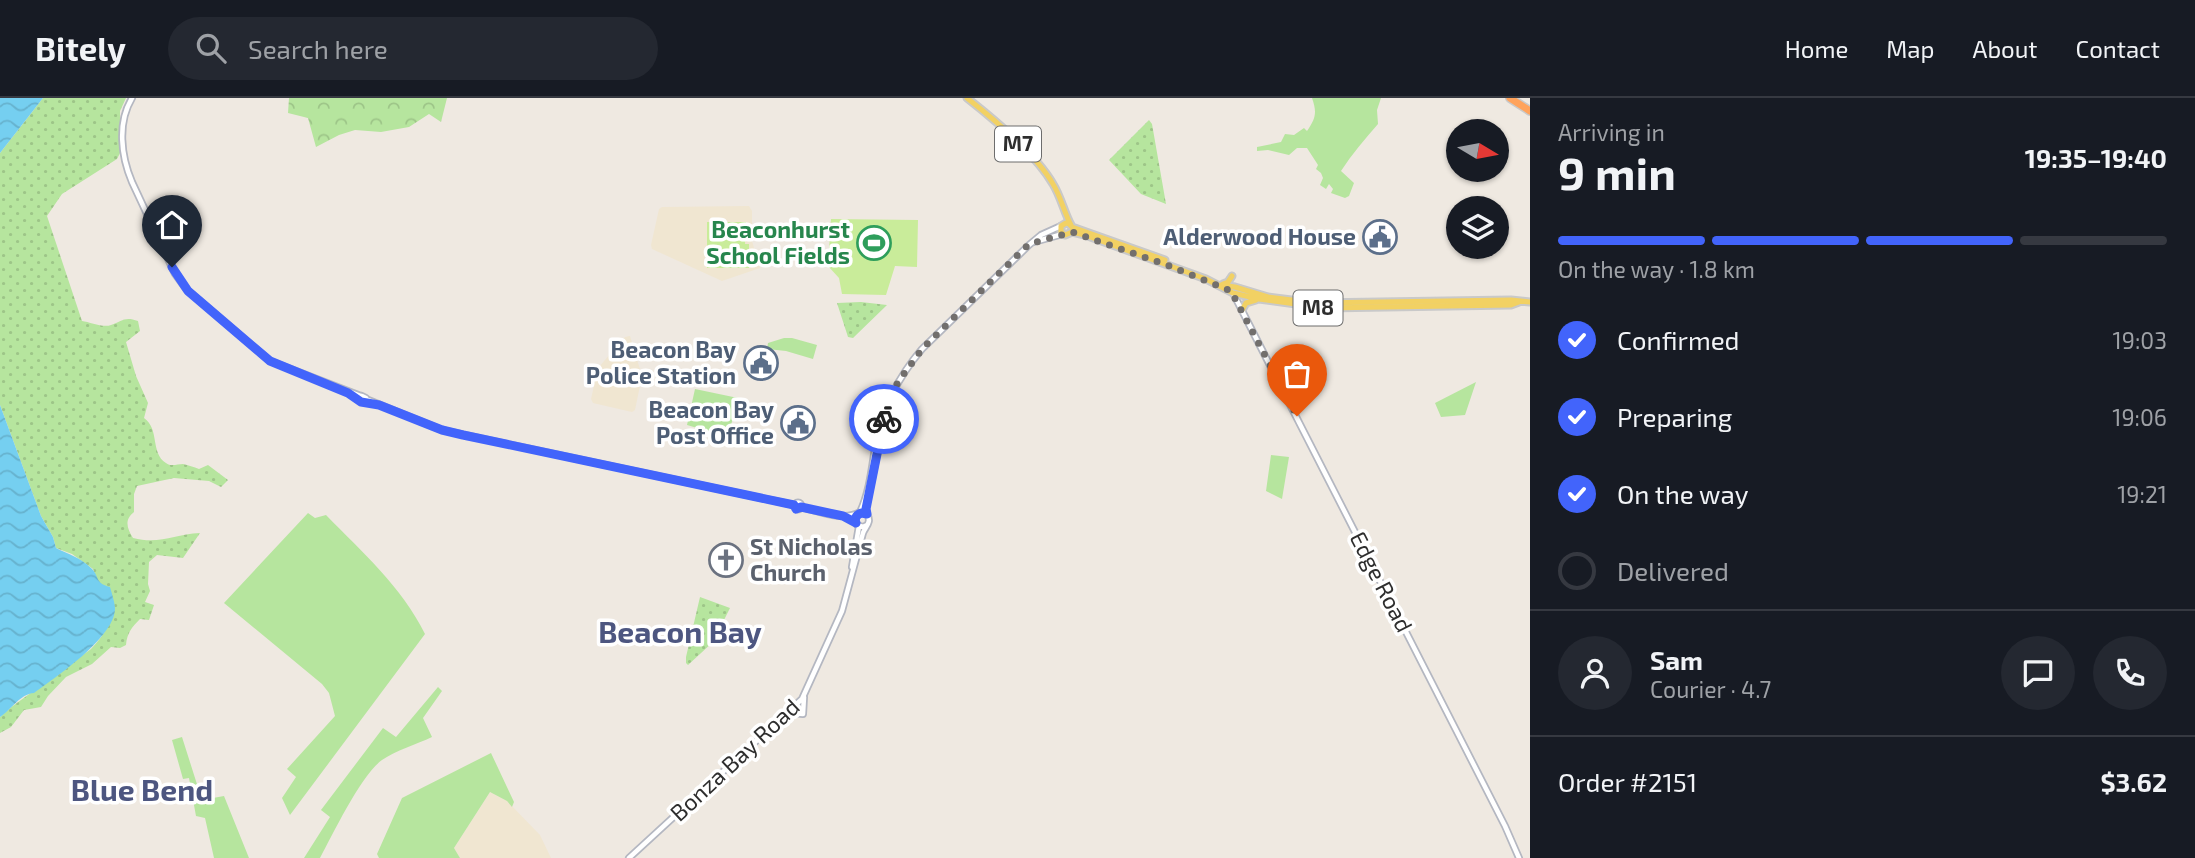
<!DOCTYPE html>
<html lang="en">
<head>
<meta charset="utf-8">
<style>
	:root { --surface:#171b24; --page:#242831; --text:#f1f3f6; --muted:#9ea1a6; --line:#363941; --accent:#4264fb }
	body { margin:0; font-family:"Exo 2",sans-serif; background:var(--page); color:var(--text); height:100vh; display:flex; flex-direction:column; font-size:26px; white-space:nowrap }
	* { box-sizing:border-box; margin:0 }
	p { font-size:23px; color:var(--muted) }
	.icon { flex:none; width:38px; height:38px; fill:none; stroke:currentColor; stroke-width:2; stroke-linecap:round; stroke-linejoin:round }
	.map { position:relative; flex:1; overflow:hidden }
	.panel { display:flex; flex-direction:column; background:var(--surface); width:665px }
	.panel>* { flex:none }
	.needle { width:46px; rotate:100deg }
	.buttons { position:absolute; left:1446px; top:21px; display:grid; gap:14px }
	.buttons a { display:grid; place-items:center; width:63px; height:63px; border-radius:50%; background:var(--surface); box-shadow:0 2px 5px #0004; font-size:35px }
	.pin { position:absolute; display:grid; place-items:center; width:60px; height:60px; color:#fff; margin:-72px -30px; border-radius:50% 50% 50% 0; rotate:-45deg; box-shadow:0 0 7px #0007 }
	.pin .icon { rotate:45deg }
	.courier { position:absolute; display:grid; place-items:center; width:70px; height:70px; margin:-35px; border:5px solid #4264fb; border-radius:50%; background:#fff; color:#222; box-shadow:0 2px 9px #0007 }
	.overview em { font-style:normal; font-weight:700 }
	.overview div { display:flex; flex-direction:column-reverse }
	.overview { display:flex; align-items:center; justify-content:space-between; height:119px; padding:0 28px }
	h1 { font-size:46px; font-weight:700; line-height:52px }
	.bar { display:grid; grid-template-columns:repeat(4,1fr); gap:10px 7px; align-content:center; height:84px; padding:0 28px }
	.bar i { height:9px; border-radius:5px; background:var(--line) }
	.bar .current { background:var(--accent) }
	.bar p { grid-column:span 4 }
	.line { display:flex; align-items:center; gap:18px; padding:0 28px; border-top:2px solid var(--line) }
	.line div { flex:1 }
	.round { display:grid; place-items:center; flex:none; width:74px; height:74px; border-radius:37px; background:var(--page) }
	ol { padding:0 28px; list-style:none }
	li { display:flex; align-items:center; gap:21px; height:77px }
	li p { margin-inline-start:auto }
	li .icon { padding:7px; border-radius:50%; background:var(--accent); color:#fff; stroke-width:4 }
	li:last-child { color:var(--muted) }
	li i { width:38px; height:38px; border:4px solid var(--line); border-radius:50% }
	header { display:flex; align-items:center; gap:42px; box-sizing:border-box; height:98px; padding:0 35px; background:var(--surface); border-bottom:2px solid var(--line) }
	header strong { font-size:33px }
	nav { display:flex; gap:38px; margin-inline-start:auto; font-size:24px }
	.search { width:490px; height:63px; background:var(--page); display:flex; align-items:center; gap:18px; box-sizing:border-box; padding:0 24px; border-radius:38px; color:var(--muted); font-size:26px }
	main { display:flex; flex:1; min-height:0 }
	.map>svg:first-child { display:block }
</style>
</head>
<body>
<header>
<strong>Bitely</strong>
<div class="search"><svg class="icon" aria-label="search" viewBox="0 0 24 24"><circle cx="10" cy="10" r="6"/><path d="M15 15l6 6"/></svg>Search here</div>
<nav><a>Home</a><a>Map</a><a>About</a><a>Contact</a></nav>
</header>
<main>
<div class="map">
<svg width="1530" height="760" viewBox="0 0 1530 760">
	<defs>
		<pattern id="forest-crowns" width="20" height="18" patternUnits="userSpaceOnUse" patternTransform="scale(1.75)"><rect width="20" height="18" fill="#b6e59e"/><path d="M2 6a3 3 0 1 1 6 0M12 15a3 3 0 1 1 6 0" fill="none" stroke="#9dc588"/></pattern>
		<pattern id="park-dots" width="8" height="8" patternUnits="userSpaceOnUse" patternTransform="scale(1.75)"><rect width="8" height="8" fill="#b6e59e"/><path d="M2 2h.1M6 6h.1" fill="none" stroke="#9dc588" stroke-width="1.8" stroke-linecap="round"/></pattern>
		<pattern id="water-waves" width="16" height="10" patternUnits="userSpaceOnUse" patternTransform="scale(1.75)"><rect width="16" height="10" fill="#75cff0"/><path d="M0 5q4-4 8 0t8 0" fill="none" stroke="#66b2ce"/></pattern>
	</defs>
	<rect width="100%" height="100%" fill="#efe9e1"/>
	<path fill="#f0e6d1" d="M749,108L752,113V143L760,170L722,183L652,151L651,147L659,111L662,109Z
		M630,238L642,278L635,312L632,314L593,305L591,301L598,270L625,239Z
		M490,694L507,703L540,737L551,760H460L454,750Z"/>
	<path fill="#b6e59e" d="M1312,0H1381L1377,12L1378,26C1365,41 1352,56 1341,73L1354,85L1349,98L1345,100L1331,95L1333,91L1329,86L1326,91L1320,87L1323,80L1321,75L1316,71L1318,67L1307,50H1297L1289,57L1268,52L1257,53V49L1281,44L1285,36L1294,37L1304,30L1307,33C1316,20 1317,14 1312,0Z
		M784,240H792L817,247L813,261L786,253L767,251L768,245Z
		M1476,284L1465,317L1441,319L1435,305Z
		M695,291L738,300L728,339L687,327Z
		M1271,357L1289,359L1282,401L1266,393Z
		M308,415L315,420L326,417C362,454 402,489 425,536L290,717L282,700L296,679L287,671L335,618L329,595L322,586L224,505Z
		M438,589L442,593L423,620L432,639C417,646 395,653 382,662C361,677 333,736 320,760H304L330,719L321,712L383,630L396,639Z
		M182,639L202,702L224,698L249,760H214L205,720L196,718L189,680L183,681L172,642Z
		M491,655L514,704L512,709L507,703L490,694L454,750L460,760H379L377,756L402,700Z"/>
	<path fill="url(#forest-crowns)" d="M289,0H447L441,24L429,16L409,29L381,34L355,32L339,37L316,49L308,20L288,15Z"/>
	<path fill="url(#park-dots)" d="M43,0H126L120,13V55L117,61L62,96L47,118L82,223C90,224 103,230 111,227C122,223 125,218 138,223L140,233L126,244L136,278L148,305L144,320C160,331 150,355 166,365C171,369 177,366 183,366C188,367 194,369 199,371L208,367L228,382L221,389L209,383L174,380L137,388L134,396V414C124,422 127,430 133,440C160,447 174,436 200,435L183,460L157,457L149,464L148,486L150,493L145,504L154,507L149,522L140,521C132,529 127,535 126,547L120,550L111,549L92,566L66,579L48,598L41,609L24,612L11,629L0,635V619L10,610L91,551C104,538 114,522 113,503L97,482L93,471L72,456L56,450L53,439L41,418L0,307V55Z
		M1149,22L1152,26L1166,106L1141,96L1109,62Z
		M861,204L887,207L853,240L848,239L837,205Z
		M700,499L730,510L713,544L688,567L686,565V559Z"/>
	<path fill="#c9ec9a" d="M831,121L918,122L917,169L895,168L886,197L842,196L839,180L828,168Z
		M707,124H746L745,146H749V170H707Z"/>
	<path fill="url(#water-waves)" d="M0,0H43L0,55Z
		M0,307L41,418L53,439L56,450C68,456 81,460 91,470C100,478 94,485 110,489C112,496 115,505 115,511C114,540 56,579 34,595C20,596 12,611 0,619Z"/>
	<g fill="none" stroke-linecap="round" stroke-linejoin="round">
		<g stroke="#b4b7c1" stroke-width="8">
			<path id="secondary" d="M132,0C117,25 121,58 132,84L175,176L186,191L270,263L361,298
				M1034,144L1063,136
				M1233,195L1505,728L1519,760
				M348,295L360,302L362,298L366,300L364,304L360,302
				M366,301L442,332L794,407
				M794.5 408a3.5 3.5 0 1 1 7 0a3.5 3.5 0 1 1-7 0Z
				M801,409C818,413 844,424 860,414C870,393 872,367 876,344C883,309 899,278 922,251L1029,147L1041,137L1061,128
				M867,416L866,410L884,323
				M852,469L859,428
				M791,615L803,616L804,599
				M629,760L802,601L842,513L863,435C866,428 872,424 867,416L862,415L858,416L855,420L857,427L863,429L867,427"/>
		</g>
		<g stroke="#c9c9c9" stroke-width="9">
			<path id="primary" d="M967,0C995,22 1035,55 1053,86C1061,99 1064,114 1071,127
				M1072,129L1165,162
				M1072,134L1073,130L1069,126L1066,125L1061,128V134L1065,137L1072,134L1085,137L1206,181L1233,195L1259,201L1325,210L1511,207L1519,204
				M1223,186L1228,184L1232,178
				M1221,187L1235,189L1268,199L1315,205L1511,202L1530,204
				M1242,212L1246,205L1256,202"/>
		</g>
		<g stroke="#c9c9c9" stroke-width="10">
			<path id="highway" d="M1510,0L1530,13"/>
		</g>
		<use href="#secondary" stroke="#fff" stroke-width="4.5"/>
		<use href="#primary" stroke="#f2d163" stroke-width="5"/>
		<use href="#highway" stroke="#ffa35c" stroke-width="7"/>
	</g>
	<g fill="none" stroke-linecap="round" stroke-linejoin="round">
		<path stroke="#726f6d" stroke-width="7" stroke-dasharray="0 12.6" d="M884,321L886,308L898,284L922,251L1029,146L1072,134L1167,167L1231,193L1297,318"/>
		<path stroke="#4264fb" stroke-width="9" d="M172,169L188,193L270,263L348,295L361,304L379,307L442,332L463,337L794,407L796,411L801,409L843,418L856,425C854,420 857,416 862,415L867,416L866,411L884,321"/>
	</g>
	<defs>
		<g id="civic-ring" transform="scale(1.75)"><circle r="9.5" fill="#fff" stroke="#5c6f8a" stroke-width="1.5"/><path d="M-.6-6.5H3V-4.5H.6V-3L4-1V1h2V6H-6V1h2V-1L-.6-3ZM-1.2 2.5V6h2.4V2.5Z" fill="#5c6f8a"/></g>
		<g id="stadium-ring" transform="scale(1.75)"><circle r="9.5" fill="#fff" stroke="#2e9e5b" stroke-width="1.5"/><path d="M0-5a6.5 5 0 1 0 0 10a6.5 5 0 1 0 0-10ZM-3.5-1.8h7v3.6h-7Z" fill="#2e9e5b"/></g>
		<g id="church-ring" transform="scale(1.75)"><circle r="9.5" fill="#fff" stroke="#6b7280" stroke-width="1.5"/><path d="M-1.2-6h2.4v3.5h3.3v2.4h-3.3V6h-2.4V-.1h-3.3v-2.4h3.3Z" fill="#6b7280"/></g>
	</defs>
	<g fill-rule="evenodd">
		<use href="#civic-ring" x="1380" y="139"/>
		<use href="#stadium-ring" x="874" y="145"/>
		<use href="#civic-ring" x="761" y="265"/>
		<use href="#civic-ring" x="798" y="325"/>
		<use href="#church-ring" x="726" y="462"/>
	</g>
	<g text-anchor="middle" stroke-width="7" stroke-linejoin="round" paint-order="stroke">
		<g fill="#fff" stroke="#6d6d6d" stroke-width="2">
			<rect x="995" y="28.5" width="46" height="35" rx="5"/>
			<rect x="1293.5" y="192.5" width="49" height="35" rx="5"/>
		</g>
		<g font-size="21" font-weight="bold" fill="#2e2e2e">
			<text x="1018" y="53">M7</text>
			<text x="1318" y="217">M8</text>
		</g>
		<g font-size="23" font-weight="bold" fill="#27864d" stroke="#fff" text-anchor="end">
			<text x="850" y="140">Beaconhurst<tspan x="850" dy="26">School Fields</tspan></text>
		</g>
		<g font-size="23" font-weight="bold" fill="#4e5e75" stroke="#fff" text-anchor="end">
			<text x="1356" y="147">Alderwood House</text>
			<text x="736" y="260">Beacon Bay<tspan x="736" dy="26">Police Station</tspan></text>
			<text x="774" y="320">Beacon Bay<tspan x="774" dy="26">Post Office</tspan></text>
		</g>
		<g font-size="23" font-weight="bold" fill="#5b616d" stroke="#fff" text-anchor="start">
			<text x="750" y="457">St Nicholas<tspan x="750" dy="26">Church</tspan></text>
		</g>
		<g font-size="23" fill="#2e2e2e" stroke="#fff">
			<text transform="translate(1381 484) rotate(63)" y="8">Edge Road</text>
			<text transform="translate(735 662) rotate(-43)" y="8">Bonza Bay Road</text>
		</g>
		<g font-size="30" font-weight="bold" fill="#4d5680" stroke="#fff">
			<text x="680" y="545">Beacon Bay</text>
			<text x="142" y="703">Blue Bend</text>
		</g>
	</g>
</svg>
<div class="buttons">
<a><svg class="needle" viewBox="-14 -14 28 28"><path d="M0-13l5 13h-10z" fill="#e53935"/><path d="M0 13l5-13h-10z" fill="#9ea1a6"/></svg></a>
<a><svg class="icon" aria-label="layers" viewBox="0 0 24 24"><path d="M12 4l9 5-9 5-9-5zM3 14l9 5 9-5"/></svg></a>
</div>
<div class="pin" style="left:1297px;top:318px;background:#ea580c"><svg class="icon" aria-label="bag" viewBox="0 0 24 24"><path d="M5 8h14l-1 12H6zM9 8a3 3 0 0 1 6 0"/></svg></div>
<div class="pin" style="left:172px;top:169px;background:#1f2937"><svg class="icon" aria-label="home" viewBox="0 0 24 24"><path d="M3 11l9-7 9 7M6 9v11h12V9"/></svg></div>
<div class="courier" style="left:884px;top:321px"><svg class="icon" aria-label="bike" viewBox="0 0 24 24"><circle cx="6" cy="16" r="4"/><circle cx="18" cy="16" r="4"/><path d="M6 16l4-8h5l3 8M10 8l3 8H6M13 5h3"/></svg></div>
</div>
<section class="panel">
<div class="overview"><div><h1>9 min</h1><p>Arriving in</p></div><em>19:35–19:40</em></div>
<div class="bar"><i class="current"></i><i class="current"></i><i class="current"></i><i></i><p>On the way · 1.8 km</p></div>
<ol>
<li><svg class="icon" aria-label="check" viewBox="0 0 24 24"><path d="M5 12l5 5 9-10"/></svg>Confirmed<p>19:03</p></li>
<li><svg class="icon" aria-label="check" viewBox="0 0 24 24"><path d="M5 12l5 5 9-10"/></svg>Preparing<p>19:06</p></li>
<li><svg class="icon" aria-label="check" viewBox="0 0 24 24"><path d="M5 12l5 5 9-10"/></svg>On the way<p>19:21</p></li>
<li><i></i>Delivered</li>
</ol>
<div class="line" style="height:126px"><a class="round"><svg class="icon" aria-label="person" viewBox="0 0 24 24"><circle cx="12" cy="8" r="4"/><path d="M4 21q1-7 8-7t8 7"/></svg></a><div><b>Sam</b><p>Courier · 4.7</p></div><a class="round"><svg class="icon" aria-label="chat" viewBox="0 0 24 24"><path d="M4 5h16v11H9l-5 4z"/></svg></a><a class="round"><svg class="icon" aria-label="phone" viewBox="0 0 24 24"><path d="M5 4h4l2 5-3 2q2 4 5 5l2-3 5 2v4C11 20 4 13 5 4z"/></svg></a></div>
<div class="line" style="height:91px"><div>Order #2151</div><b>$3.62</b></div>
</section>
</main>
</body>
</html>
